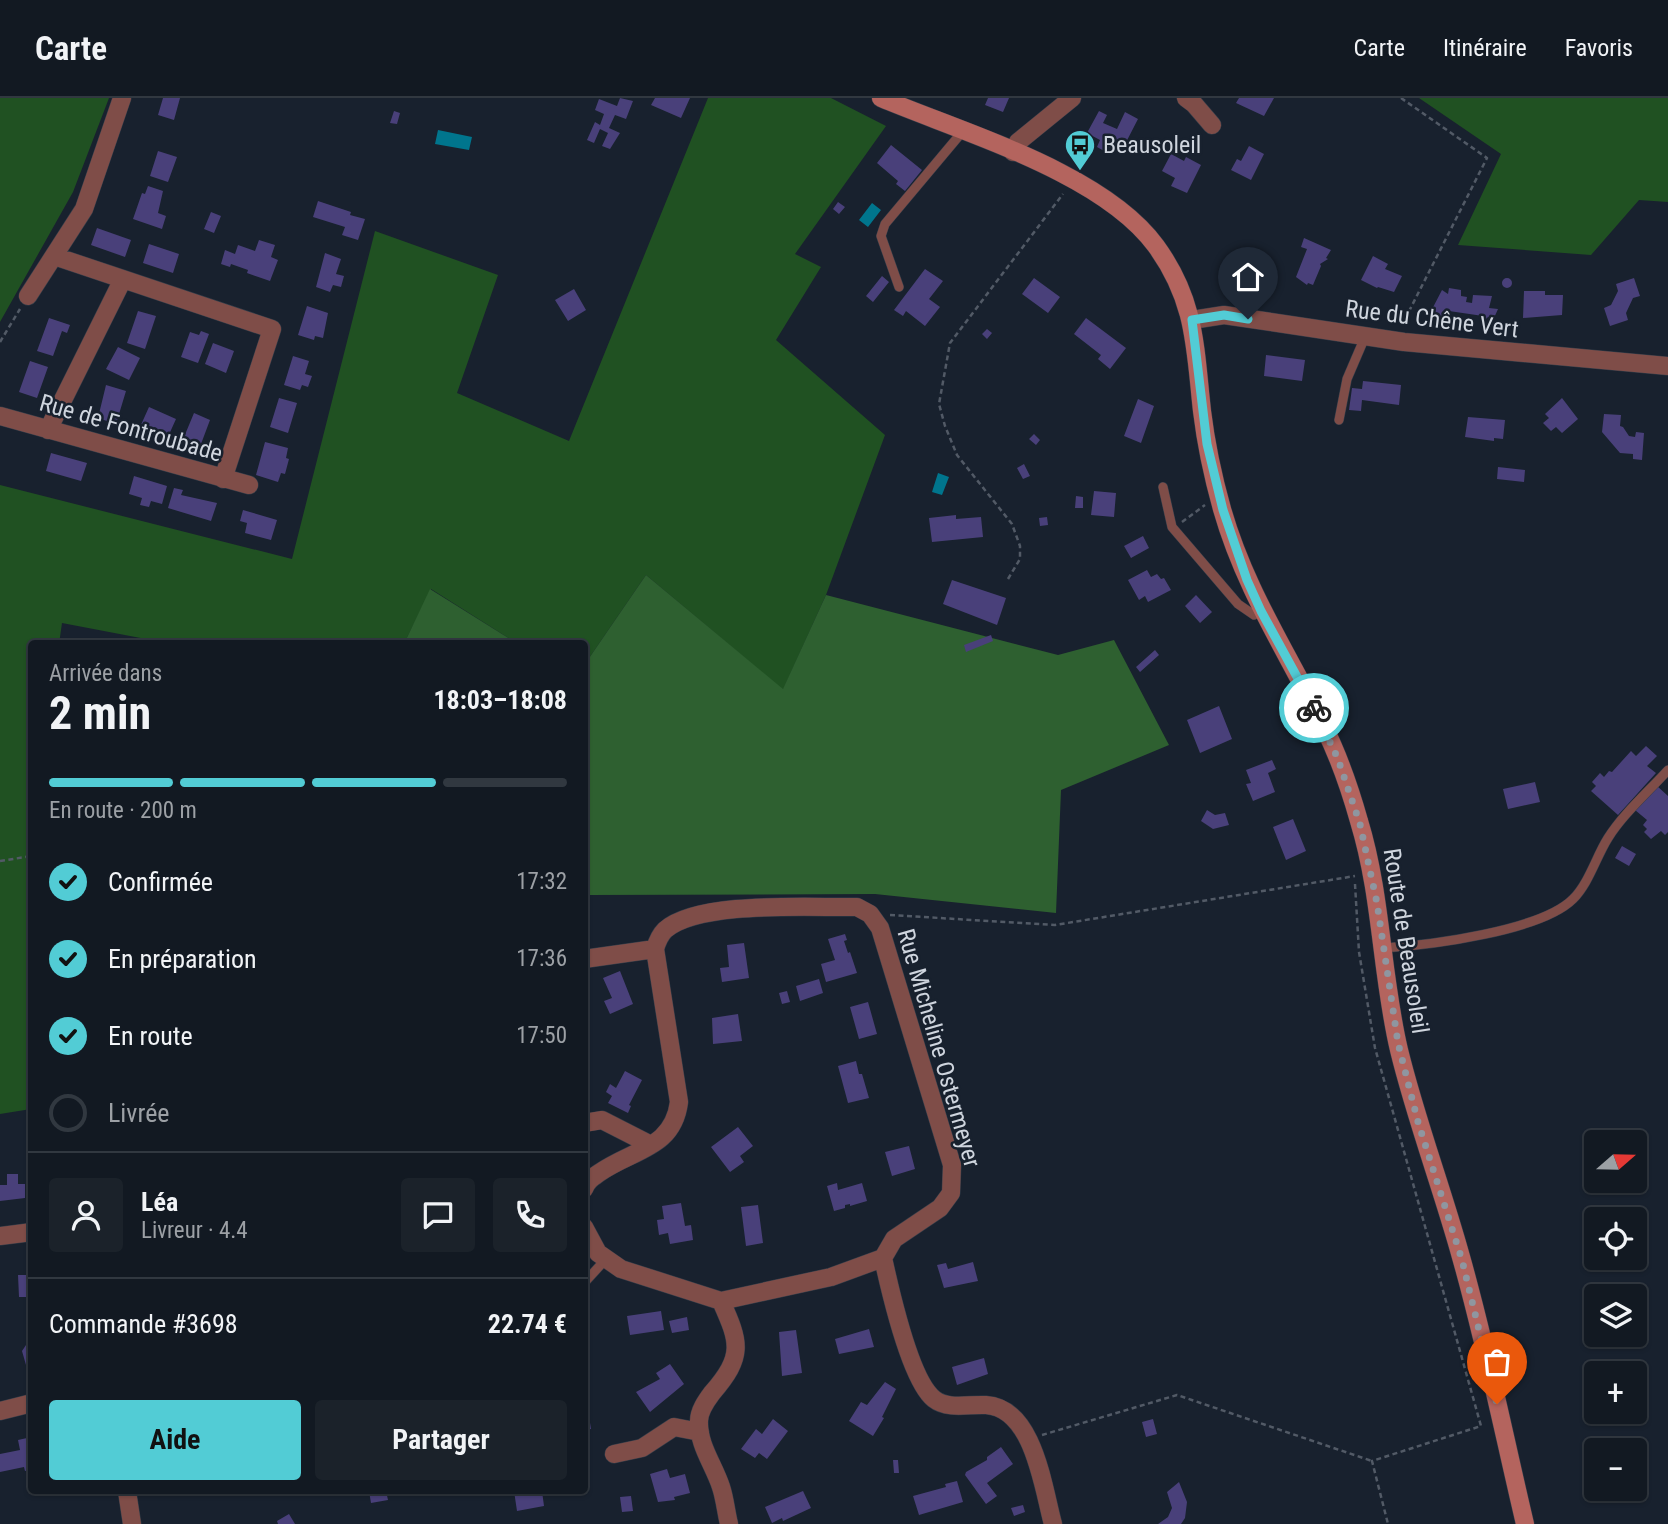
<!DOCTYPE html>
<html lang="fr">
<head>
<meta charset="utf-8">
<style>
	:root { --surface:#121922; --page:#1b222a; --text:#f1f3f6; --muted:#9ca0a5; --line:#313840; --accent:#52ccd5 }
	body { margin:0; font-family:"Roboto Condensed",sans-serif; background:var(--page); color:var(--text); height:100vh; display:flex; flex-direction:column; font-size:26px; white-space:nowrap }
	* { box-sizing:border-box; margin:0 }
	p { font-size:23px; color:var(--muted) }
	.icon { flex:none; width:38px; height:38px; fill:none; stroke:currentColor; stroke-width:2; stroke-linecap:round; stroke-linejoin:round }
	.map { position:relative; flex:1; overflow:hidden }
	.panel { position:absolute; left:28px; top:542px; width:560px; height:854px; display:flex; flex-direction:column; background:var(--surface); border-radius:7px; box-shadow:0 2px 5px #0004,0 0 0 2px var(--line) }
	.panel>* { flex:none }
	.needle { width:46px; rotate:70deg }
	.fabs { position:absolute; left:1584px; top:1032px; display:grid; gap:14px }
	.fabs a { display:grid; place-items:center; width:63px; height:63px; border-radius:7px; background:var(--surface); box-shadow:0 2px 5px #0004,0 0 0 2px var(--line); font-size:35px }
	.pin { position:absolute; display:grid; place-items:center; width:60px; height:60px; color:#fff; margin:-72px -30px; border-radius:50% 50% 50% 0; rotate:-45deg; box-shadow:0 0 7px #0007 }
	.pin .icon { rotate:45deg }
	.courier { position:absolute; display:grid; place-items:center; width:70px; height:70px; margin:-35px; border:5px solid #52ccd5; border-radius:50%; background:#fff; color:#222; box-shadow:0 2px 9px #0007 }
	.headline em { font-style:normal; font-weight:700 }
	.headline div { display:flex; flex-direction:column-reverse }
	.headline { display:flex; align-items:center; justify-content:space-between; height:119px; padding:0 21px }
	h1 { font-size:46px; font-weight:700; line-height:52px }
	.bar { display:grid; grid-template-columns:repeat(4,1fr); gap:10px 7px; align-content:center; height:84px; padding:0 21px }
	.bar i { height:9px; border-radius:5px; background:var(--line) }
	.bar .selected { background:var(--accent) }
	.bar p { grid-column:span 4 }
	.line { display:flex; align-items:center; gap:18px; padding:0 21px; border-top:2px solid var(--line) }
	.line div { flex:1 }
	.round { display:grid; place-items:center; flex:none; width:74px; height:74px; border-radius:7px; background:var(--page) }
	ol { padding:0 21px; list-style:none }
	li { display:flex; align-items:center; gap:21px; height:77px }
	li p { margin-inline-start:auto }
	li .icon { padding:7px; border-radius:50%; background:var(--accent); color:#111; stroke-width:4 }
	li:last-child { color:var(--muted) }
	li i { width:38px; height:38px; border:4px solid var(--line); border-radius:50% }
	.action { display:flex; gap:14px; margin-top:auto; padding:14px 21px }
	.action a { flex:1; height:80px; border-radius:7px; background:var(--accent); color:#111; font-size:28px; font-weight:700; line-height:80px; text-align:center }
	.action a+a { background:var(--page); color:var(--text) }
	header { display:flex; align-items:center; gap:42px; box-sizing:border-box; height:98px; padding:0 35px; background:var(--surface); border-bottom:2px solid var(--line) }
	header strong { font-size:33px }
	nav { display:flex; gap:38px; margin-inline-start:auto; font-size:24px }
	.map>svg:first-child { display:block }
</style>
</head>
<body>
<header>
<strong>Carte</strong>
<nav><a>Carte</a><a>Itinéraire</a><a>Favoris</a></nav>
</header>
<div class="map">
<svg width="1668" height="1426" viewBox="0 0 1668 1426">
	<rect width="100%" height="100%" fill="#18212e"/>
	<path fill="#205122" d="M0,0H109L73,94L0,224Z
		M708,0H831L886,28L795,156L821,169L776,242L885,337L826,497L783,592L646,477L585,566L584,546H518L431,491L404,546H172L62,525L59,546H32L31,1011L0,1016V387L292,461L375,133L498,177L457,295L569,343Z
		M1419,0H1668V104L1639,102L1591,157L1458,147L1501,56Z"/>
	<path fill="#2e6030" d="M646,477L783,591L826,497L1058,557L1114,542L1169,647L1061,692L1056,815L875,796L585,797V566Z
		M430,491L518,546H404Z"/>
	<path fill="#00758d" d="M438,32L472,39L469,52L435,46Z
		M872,105L881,112L868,129L859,122Z
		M938,375L949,379L942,397L932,394Z"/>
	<path fill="#49407a" d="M163,0H180L174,22L158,17Z
		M620,0L633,3L626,21L615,17L609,30L620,35L610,51L602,48L608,35L600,31L594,45L587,42L595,24L600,27L604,16L595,12L599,1L617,8Z
		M655,0H690L681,20L651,7Z
		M988,0H1009L1003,14L985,7Z
		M1239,0H1274L1264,18L1236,5Z
		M394,13L400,15L397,26L390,25Z
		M1099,13L1107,17L1103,25L1117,31L1125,14L1138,21L1121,54L1108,49L1106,54L1097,49L1100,42L1087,35Z
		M891,47L922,72L905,93L896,86L898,83L877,65Z
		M1249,48L1264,56L1251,82L1231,72L1237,61L1241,63Z
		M158,53L177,59L168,84L150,78Z
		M1171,56L1184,63L1186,59L1201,67L1187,95L1171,88L1175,80L1162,73Z
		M148,88L163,93L158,115L166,118L162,131L133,121L142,95L145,96Z
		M318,103L351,114L350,117L365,121L358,142L342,137L345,129L313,119Z
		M838,104L845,109L839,116L833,111Z
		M211,114L221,118L214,135L204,131Z
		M97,130L131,142L125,159L91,147Z
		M1304,140L1331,152L1326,160L1328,161L1320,166L1321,168L1313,187L1308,185L1307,187L1296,179L1307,151L1301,149Z
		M259,142L275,147L271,159L278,162L270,183L247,175L248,172L231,166L230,169L221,166L225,152L235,156L238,147L255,153Z
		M149,146L179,156L173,175L143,165Z
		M325,155L341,161L336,176L344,178L341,189L333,187L330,194L316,189Z
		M1373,158L1388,166L1385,171L1402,178L1394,194L1378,189L1377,190L1361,182Z
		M925,171L943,183L929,201L940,209L925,228L906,213L903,218L894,212Z
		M882,178L889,184L873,204L866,198Z
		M1502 185a5 5 0 1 1 10 0a5 5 0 1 1-10 0Z
		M1034,180L1060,199L1048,215L1022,196Z
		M1634,180L1640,198L1633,200L1626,215L1628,222L1610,228L1604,210L1611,207L1618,193L1616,186Z
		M1449,190L1461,192V198L1467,199L1466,204L1472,205L1473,197L1492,198L1489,210L1498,211L1494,220L1488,219L1486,221L1483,218L1449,213L1442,225L1429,217L1442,192L1448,196Z
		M574,191L586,212L568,223L555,202Z
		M1524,193H1545V197H1563L1562,217L1523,220Z
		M307,208L328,215L323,240L315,238L314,242L298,237Z
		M138,213L156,218L145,251L127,245Z
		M49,220L70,227L67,235L62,233L53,258L37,253Z
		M1086,220L1126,250L1110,271L1098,261L1101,257L1074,236Z
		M987,231L992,235L987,241L982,236Z
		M201,233L209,236L198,265L181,259L190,234L199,237Z
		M213,245L234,253L226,275L205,266Z
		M118,249L140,260L129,282L106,271Z
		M1266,257L1305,262L1302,283L1264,278Z
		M293,258L309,263L305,276L312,278L308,289L302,287L300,292L284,287Z
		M30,263L48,269L37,300L19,294Z
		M1363,283L1401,287L1399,307L1362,302L1361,313L1349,312L1352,290L1362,291Z
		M106,287L126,293L116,326L98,320Z
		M279,300L297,305L288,335L270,329Z
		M1562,300L1578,321L1562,335L1556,329L1551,333L1543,325L1549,320L1545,316Z
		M1138,301L1154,308L1141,345L1124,338Z
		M149,309L176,321L167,341L140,329Z
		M194,315L210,322L201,346L184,339Z
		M1604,316L1621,317L1620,328L1623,329L1629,338L1635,339L1636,334L1644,335L1642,362L1633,361V356L1620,355L1602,334Z
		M1468,319L1505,322L1503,341L1494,340V343L1465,339Z
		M1034,336L1040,342L1036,347L1029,341Z
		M265,344L288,350L286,360L289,361L285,376L281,375L278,384L256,377Z
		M51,355L87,365L81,383L46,373Z
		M1024,366L1030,378L1023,381L1017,370Z
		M1498,369L1525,372L1524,384L1497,381Z
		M134,378L167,388L162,406L151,403L149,409L140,407L142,400L129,396Z
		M174,390L183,392L181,397L217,405L211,423L168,410Z
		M1094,393L1116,395L1114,419L1091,417Z
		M1076,398L1083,399V410H1075Z
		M243,412L277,422L271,442L245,435L247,425L240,423Z
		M956,417V421L981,419L983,439L932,444L929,420Z
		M1047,419L1048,427L1040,428L1039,420Z
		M1143,438L1149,450L1131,460L1124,448Z
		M1147,472L1151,479L1157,476L1161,481L1164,480L1171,492L1148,504L1145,498L1139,502L1128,482Z
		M952,482L1006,500L997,527L943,506Z
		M1196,497L1212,514L1200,525L1185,508Z
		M991,537L993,543L966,554L964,547Z
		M1155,552L1159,557L1140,574L1136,569Z
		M1219,608L1232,641L1200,655L1187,622Z
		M1646,648L1657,658L1647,668L1656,675L1618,717L1591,693L1596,688L1592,684L1600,675L1604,679L1609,673L1612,674L1631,653L1636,658Z
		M1272,662L1276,671L1268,675L1275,694L1253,703L1246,686L1251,685L1246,672Z
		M1535,684L1540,704L1508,711L1503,691Z
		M1656,687L1668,698V734L1665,737L1661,733L1651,741L1644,734L1647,731L1643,727L1647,722L1635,712Z
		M1207,712L1215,717L1225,715L1229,727L1213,731L1201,723Z
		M1293,721L1306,753L1286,762L1273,729Z
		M1622,748L1636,756L1629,768L1615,760Z
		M845,836L847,842L844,843L848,855L850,854L857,875L826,884L821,866L835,862L828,841Z
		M744,845L749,880L722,884L720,870L729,869L727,847Z
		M620,873L633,906L610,916L604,903L612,900L603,880Z
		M819,881L823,895L800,903L796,888Z
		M787,893L790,904L782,906L779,895Z
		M868,904L877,936L859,941L850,909Z
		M738,916L742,943L713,946L712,920Z
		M856,963L859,976H862L869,1000L848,1005L838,968Z
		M625,973L642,982L629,1007L631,1008L628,1015L608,1005L612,998L606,994L610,986L616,990Z
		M738,1029L753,1048L740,1058L744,1064L730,1074L711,1049Z
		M909,1048L915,1071L892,1078L885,1054Z
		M7,1076H18V1086H25V1100L0,1103V1087H7Z
		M837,1085L838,1092L862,1085L867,1103L850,1108V1106L845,1107V1110L834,1113L827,1088Z
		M681,1105L685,1128L691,1127L693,1142L670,1146L668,1135L659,1137L657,1122L664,1121L662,1108Z
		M758,1107L763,1145L746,1148L741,1109Z
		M973,1164L978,1183L944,1190L937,1167L946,1165L948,1171Z
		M18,1177H32V1199H19Z
		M661,1213L664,1232L630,1237L627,1218Z
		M687,1219L689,1232L672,1235L669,1223Z
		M869,1231L874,1249L839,1256L835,1241Z
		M796,1232L802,1275L782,1278L779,1234Z
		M32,1238V1273L28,1274L22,1253Z
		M984,1260L988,1276L957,1287L952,1269Z
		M670,1266L684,1286L650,1314L636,1294L660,1281L656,1275Z
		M885,1284L896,1291L882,1319L884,1320L873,1338L849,1323L861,1304L867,1307Z
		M588,1312L591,1331L584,1332V1313Z
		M773,1321L788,1333L767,1361L759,1355L755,1360L741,1351L756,1331L762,1336Z
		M1153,1321L1157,1336L1146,1339L1142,1324Z
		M27,1340L32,1372L25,1373L24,1369L0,1374V1356L20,1352L18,1342Z
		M1001,1349L1013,1366L987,1385L997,1398L986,1406L965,1377L966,1374L987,1362V1359Z
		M893,1362H898L899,1375H894Z
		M667,1371L670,1380L685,1376L690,1395L674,1399L675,1402L658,1404L650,1376Z
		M957,1383L963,1404L919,1417L913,1398L946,1389L945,1386Z
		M1179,1384L1187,1404L1185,1420L1181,1426H1158L1168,1419L1172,1410L1167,1394Z
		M369,1393H386L388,1402L371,1405Z
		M514,1393H542L544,1408L517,1413Z
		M803,1393L811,1410L783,1423L782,1420L772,1425L765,1409Z
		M631,1398L633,1413L622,1414L620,1399Z
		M1023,1407L1025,1414L1014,1418L1011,1410Z
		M289,1416L295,1426H278L277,1423Z"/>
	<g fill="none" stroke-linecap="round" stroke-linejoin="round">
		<g stroke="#353e4a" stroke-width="10">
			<path id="lane" d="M899,189L881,138L885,126L963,33
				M1339,322L1347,281L1365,239
				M1163,389L1172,429L1238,506L1254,517L1261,513
				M1384,850C1430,847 1541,833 1573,801C1589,785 1596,759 1608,740C1623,716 1648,694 1668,672
				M584,1185L606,1161"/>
		</g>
		<g stroke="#353e4a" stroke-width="19">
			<path id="street" d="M1186,0L1194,6L1212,27
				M1013,54L1018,44L1072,0
				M54,158L272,231L223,381
				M28,198L84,111L122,0
				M1192,222L1224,217L1404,244L1668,268
				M0,318L249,387
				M48,332L123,181
				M584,861L655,851
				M584,1025L602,1022L651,1047
				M584,1091C587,1083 592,1080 599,1075C633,1051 673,1051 679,1004L655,851C657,844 659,838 665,832C699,802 811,810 857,809L870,816L880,830L952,1067L951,1095L940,1110L894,1141L883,1160C890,1192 910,1282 934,1301C948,1312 969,1306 986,1307C1034,1310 1043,1390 1053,1426
				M584,1129L598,1155L621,1171L721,1203C740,1245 744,1258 712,1295C706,1303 699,1313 699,1323C698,1347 714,1367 721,1389C725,1401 726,1414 729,1426
				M0,1138L32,1134
				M721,1203L831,1179L883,1160
				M0,1313L32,1305
				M614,1356L642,1350L674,1329L700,1334
				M127,1393L132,1426"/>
		</g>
		<g stroke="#353e4a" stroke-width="19">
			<path id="secondary" d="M881,0C964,35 1103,75 1156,148C1196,203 1195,250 1202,313C1206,346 1213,379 1222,411C1245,492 1288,555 1324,629C1339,659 1350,691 1359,723C1382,798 1381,876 1399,952C1416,1022 1442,1090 1461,1159C1486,1247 1504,1337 1525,1426"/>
		</g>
		<path stroke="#525a66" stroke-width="2.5" stroke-dasharray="5 3.5" stroke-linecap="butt" d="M1401,0L1487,60L1402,227
			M0,244L20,211
			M1182,424L1205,407
			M1008,481L1020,461V448L1012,426L957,357L945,328L939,306L950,245L1063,96
			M0,763L32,758
			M1355,786L1359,854L1375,950L1481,1328L1372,1363L1388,1426
			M890,817L1055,827L1355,778
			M1042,1337L1177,1297L1372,1363"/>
		<use href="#lane" stroke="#7f4d48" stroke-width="9"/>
		<use href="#street" stroke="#7f4d48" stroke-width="18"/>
		<use href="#secondary" stroke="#b4645e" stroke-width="18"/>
	</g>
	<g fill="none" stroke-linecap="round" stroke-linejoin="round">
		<path stroke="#8f96a0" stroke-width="7" stroke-dasharray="0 12.6" d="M1314,610L1338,661L1360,726L1377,805L1398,945L1418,1024L1462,1162L1497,1306"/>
		<path stroke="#52ccd5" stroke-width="9" d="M1248,221L1224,217L1192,222L1207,346L1223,412L1247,482L1261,513L1314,610"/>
	</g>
	<defs>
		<g id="bus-pin" transform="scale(1.575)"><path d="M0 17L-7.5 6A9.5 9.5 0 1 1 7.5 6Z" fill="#52ccd5" stroke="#18212e"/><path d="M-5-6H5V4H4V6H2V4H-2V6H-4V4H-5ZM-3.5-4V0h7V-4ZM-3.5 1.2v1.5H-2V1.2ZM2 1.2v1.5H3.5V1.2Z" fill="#111"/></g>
	</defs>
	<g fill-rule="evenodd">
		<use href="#bus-pin" x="1080" y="47"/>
	</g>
	<g text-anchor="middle" stroke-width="5" stroke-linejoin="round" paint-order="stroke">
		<g font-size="24" fill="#cfd5de" stroke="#18212e" text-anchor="start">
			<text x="1103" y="55">Beausoleil</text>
		</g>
		<g font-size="24" fill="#cfd5de" stroke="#18212e">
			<text transform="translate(1432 221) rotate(7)" y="8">Rue du Chêne Vert</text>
			<text transform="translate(131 330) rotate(16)" y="8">Rue de Fontroubade</text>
			<text transform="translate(1406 843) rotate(81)" y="8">Route de Beausoleil</text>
			<text transform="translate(939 950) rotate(74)" y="8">Rue Micheline Ostermeyer</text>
		</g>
	</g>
</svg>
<div class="fabs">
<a><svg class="needle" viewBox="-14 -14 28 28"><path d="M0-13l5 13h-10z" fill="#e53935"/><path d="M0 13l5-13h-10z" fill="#9ca0a5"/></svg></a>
<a><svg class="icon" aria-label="locate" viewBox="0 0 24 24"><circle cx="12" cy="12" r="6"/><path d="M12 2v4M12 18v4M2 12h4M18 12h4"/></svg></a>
<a><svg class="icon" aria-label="layers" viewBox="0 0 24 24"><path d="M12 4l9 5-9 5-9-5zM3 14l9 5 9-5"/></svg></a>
<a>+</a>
<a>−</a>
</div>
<div class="pin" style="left:1497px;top:1306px;background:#ea580c"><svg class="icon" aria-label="bag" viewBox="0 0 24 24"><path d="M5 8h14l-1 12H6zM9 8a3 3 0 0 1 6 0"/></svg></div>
<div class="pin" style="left:1248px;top:221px;background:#1f2937"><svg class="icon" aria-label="home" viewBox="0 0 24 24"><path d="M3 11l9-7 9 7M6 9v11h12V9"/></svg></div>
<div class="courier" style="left:1314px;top:610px"><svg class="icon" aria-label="bike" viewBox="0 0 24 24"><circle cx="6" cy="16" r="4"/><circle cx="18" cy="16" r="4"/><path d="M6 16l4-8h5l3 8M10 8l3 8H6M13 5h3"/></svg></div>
<section class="panel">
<div class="headline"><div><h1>2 min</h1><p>Arrivée dans</p></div><em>18:03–18:08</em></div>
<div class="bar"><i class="selected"></i><i class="selected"></i><i class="selected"></i><i></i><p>En route · 200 m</p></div>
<ol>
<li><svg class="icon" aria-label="check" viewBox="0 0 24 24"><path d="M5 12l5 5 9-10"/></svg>Confirmée<p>17:32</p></li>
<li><svg class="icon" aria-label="check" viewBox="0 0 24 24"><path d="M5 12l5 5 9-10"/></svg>En préparation<p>17:36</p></li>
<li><svg class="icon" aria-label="check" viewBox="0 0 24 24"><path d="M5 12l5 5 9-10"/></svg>En route<p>17:50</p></li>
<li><i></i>Livrée</li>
</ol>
<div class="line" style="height:126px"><a class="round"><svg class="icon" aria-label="person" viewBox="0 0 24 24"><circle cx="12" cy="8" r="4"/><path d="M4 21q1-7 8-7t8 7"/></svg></a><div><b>Léa</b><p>Livreur · 4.4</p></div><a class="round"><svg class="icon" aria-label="chat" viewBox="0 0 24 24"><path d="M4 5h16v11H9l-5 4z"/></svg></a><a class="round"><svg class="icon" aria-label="phone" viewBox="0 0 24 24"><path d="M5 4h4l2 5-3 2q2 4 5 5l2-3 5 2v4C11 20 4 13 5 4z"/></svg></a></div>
<div class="line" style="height:91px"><div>Commande #3698</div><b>22.74 €</b></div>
<div class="action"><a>Aide</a><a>Partager</a></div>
</section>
</div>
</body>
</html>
